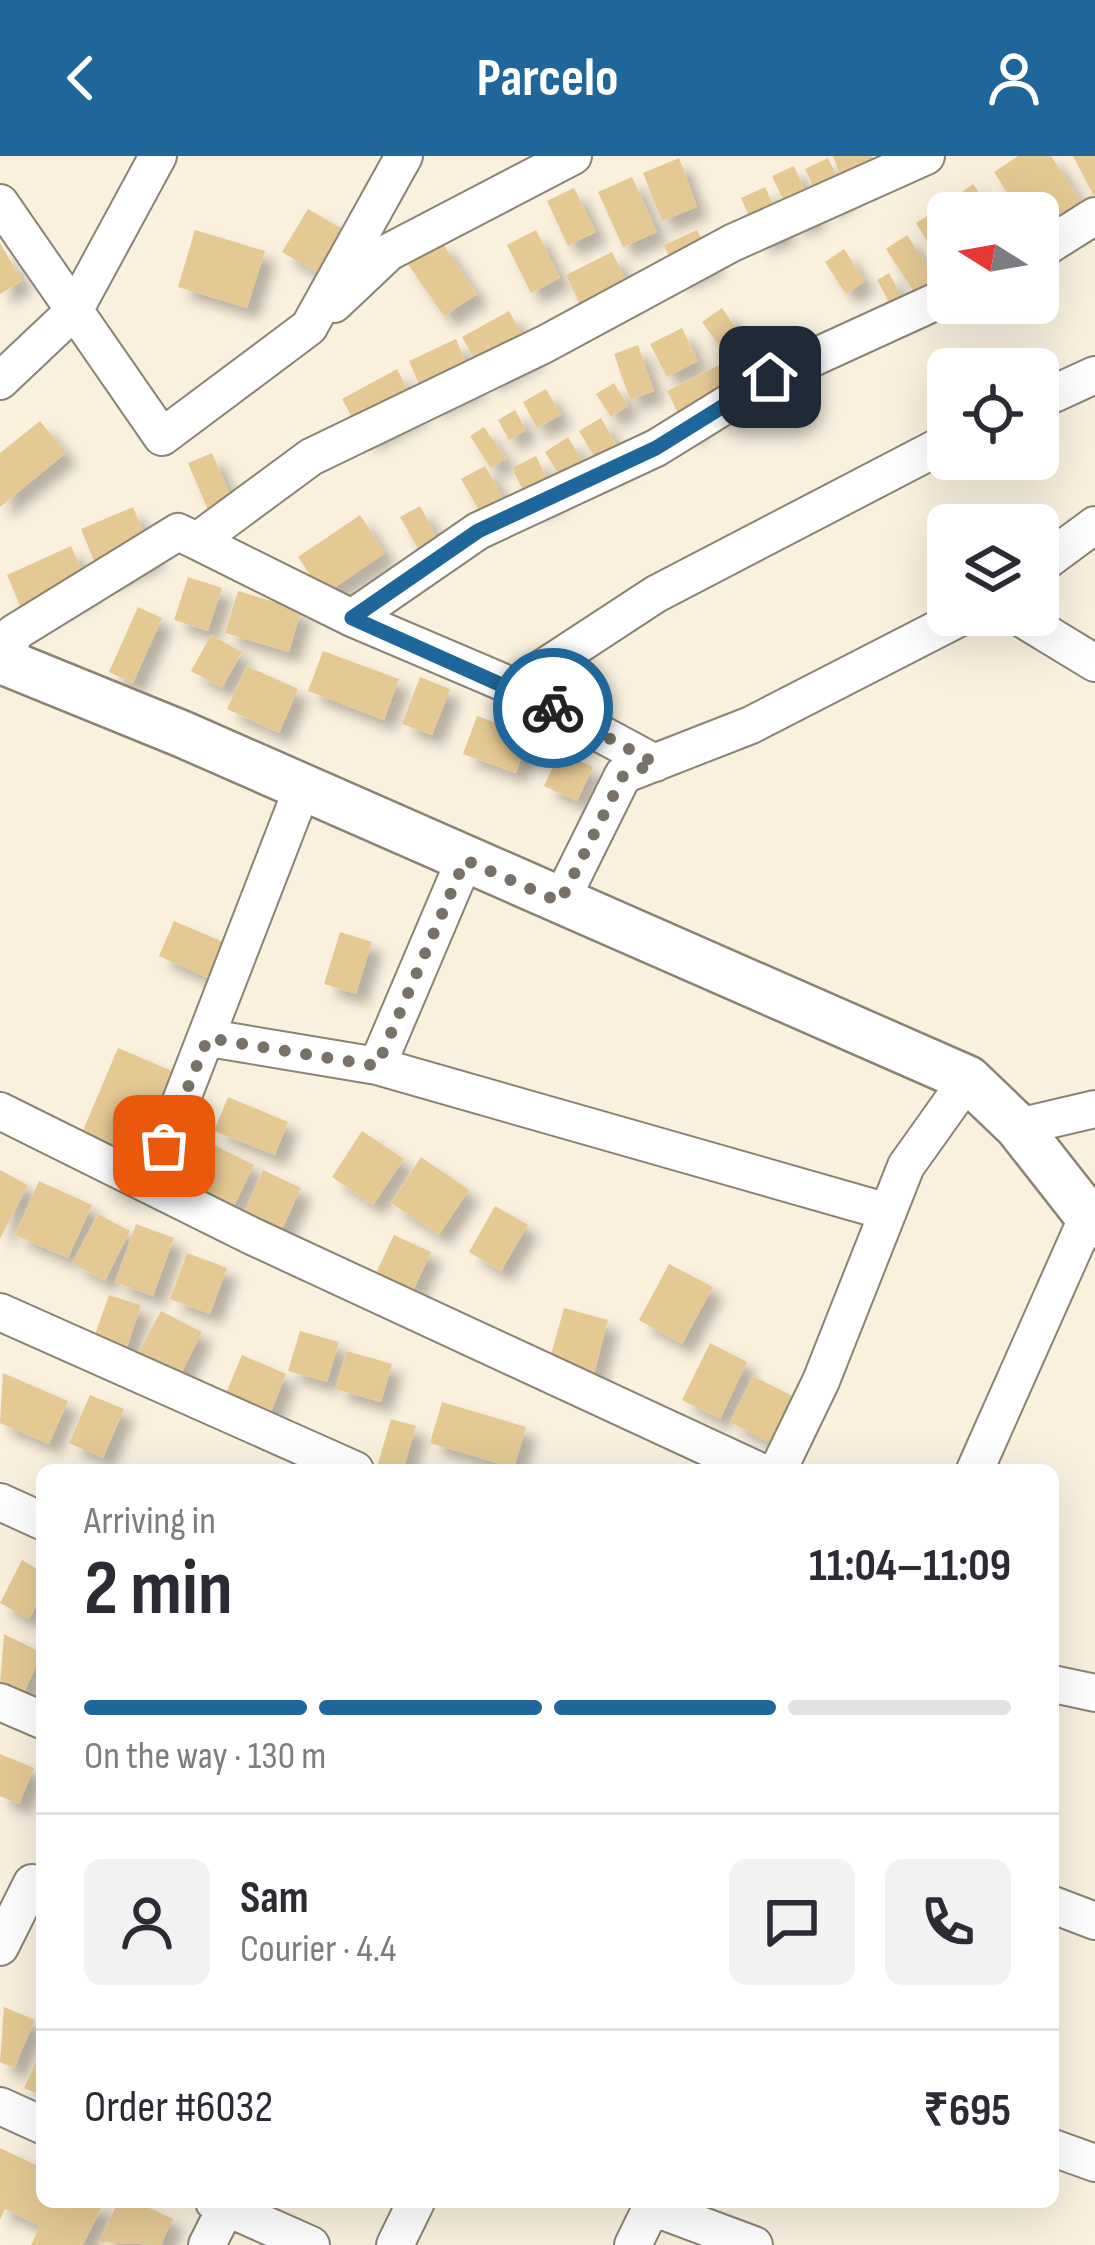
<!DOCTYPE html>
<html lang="en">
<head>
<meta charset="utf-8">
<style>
	:root { --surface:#fff; --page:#f2f2f3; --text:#2b2b33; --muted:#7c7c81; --line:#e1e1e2; --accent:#1f679b }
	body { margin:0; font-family:"Sofia Sans Condensed",sans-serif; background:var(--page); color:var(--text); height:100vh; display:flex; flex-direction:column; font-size:45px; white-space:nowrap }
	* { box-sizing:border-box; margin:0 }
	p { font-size:39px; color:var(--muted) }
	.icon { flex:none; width:66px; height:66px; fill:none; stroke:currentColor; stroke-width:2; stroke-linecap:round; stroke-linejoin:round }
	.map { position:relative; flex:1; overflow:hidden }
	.drawer { position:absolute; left:36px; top:1308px; width:1023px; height:744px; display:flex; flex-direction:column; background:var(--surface); border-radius:18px; box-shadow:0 12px 48px #0002 }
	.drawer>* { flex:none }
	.needle { width:78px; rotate:281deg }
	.buttons { position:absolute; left:927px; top:36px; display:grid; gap:24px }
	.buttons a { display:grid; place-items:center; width:132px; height:132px; border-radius:18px; background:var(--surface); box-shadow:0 12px 48px #0002; font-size:60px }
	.pin { position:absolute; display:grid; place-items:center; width:102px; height:102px; color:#fff; margin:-51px; border-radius:24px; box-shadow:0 6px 18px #0006 }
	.courier { position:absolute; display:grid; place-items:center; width:120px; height:120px; margin:-60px; border:9px solid #1f679b; border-radius:50%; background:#fff; color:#222; box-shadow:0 3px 15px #0007 }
	.summary em { font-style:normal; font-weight:700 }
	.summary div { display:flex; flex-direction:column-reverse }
	.summary { display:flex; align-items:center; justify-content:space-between; height:204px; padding:0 48px }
	h1 { font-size:78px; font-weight:700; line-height:90px }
	.bar { display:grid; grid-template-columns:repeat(4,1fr); gap:18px 12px; align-content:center; height:144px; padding:0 48px }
	.bar i { height:15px; border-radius:9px; background:var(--line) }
	.bar .current { background:var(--accent) }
	.bar p { grid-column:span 4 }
	.line { display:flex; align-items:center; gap:30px; padding:0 48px; border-top:3px solid var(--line) }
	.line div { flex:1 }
	.round { display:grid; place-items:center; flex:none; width:126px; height:126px; border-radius:18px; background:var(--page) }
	header { display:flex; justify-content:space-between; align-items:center; height:156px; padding:0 48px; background:var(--accent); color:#fff; font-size:54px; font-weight:700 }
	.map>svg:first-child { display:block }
</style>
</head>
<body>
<header><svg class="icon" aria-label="back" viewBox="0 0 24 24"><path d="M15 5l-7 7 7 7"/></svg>Parcelo<svg class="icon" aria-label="person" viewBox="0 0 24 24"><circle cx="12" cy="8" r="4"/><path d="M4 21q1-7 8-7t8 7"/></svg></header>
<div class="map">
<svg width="1095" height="2089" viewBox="0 0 1095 2089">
	<defs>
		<filter id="shadow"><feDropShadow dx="11" dy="11" stdDeviation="6" flood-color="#0004"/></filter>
	</defs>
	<rect width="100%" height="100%" fill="#f9f0de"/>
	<path fill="#e4c993" filter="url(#shadow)" d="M833,0H872L878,17L844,29Z
		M1018,0H1051L1092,62L1038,84V57H1020L994,16Z
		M1073,0H1095V42Z
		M679,2L697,51L662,65L643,17Z
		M828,2L846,40L823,51L805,13Z
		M794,10L816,60L795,70L772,20Z
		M632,21L657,76L623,91L598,36Z
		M973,28L994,57H962L952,43Z
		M765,31L785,76L761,87L741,42Z
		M574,32L596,76L568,90L547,45Z
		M308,53L365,86L340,130L282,96Z
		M938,53L948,69V120L916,67Z
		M195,74L265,95L247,152L178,131Z
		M536,74L560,122L531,137L507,89Z
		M697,74L713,107L679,123L664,89Z
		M907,79L941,131L920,145L886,93Z
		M440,84L477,138L444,160L407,107Z
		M0,87L22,125L0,138Z
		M844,93L865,125L846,138L825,106Z
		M612,96L633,138L586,161L566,119Z
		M889,117L909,154L897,161L877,124Z
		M722,152L745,185L726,199L702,166Z
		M509,155L534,199L487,225L462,181Z
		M682,172L698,205L667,221L650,188Z
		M456,183L476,230L429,251L409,205Z
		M638,189L654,235L630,244L614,198Z
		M723,207L730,229L689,279L667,235Z
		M397,213L419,255L365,284L342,243Z
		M614,227L628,250L611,261L596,238Z
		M546,233L561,259L537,272L523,246Z
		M515,254L526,274L509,284L498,264Z
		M601,262L625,304L604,317L579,275Z
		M40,265L66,297L0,351V297Z
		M484,271L506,303L491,312L470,280Z
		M568,281L590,317L566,331L545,296Z
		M212,297L235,350L211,361L188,307Z
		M536,300L556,341L532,353L512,312Z
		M485,310L503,342L480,356L461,323Z
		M420,350L442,390L423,401L400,361Z
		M133,351L154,401L102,424L81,373Z
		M360,359L385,397L324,439L298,401Z
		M71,390L90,433L25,461L7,419Z
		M188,421L222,432L208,475L174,464Z
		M238,435L301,454L289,496L225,477Z
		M138,451L162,462L133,527L109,516Z
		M211,479L242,496L222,532L191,515Z
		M323,495L399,523L384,564L308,535Z
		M247,510L298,533L279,577L227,553Z
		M420,521L450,533L432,579L402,568Z
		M477,560L530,579L516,617L463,598Z
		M560,596L593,611L577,645L544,630Z
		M174,765L230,789L215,825L159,800Z
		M340,776L372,786L356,838L324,828Z
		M118,892L172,915L130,1006L79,984Z
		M228,941L288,966L275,999L214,975Z
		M362,975L404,1003L373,1049L332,1021Z
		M196,980L254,1009L231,1056L172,1028Z
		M421,1001L469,1034L439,1079L391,1047Z
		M0,1014L28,1029L0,1083Z
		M263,1014L301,1032L277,1084L240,1066Z
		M39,1025L92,1049L68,1102L15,1079Z
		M495,1050L528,1069L501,1115L469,1096Z
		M98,1058L130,1075L105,1125L72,1107Z
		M136,1068L174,1082L153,1140L115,1126Z
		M394,1079L431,1096L413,1135L376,1117Z
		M187,1097L227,1112L210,1158L170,1143Z
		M669,1108L713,1131L682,1188L639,1164Z
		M109,1139L141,1149L124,1200L91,1190Z
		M564,1152L608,1164L593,1222L548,1210Z
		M161,1155L202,1176L178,1223L136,1201Z
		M300,1175L339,1186L327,1226L288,1215Z
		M710,1187L747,1206L720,1263L682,1244Z
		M347,1195L392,1208L381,1246L335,1233Z
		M242,1199L286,1218L267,1266L222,1247Z
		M3,1217L68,1245L49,1288L0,1267Z
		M753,1220L800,1244L776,1290L730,1266Z
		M90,1239L124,1253L103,1302L69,1287Z
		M442,1246L526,1271L514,1312L430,1287Z
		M391,1263L416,1270L403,1314H376Z
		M22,1404L42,1416V1439L29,1463L0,1447Z
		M4,1478L42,1497L23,1539L0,1528Z
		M0,1598L34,1612L19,1648L0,1640Z
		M4,1851L35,1864L14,1912L0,1906Z
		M42,1892V1940L24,1932Z
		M0,1992L42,2012V2046H104L83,2089H31L40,2070L5,2053L0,2064Z
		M118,2046H137L173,2063L161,2089L99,2086Z"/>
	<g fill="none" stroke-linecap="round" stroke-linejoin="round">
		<g stroke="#8b8373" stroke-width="40">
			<path id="minor" d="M0,47L162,281L309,171L404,0
				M1038,96L1095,60
				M334,148L389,96L573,0
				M0,225L74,155L158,0
				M1038,245L1095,219
				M1038,411L1095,369
				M1016,459L1095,507
				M352,462L478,375L656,292L771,221L948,140
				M5,506L14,477L178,376L197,385
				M514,531L352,462L197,385L311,301L545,188L732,87L926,0
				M655,607L514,531L656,438L948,286
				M560,746L623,619L751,569L965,459
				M209,882L377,910L888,1056
				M377,910L465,703
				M0,955L254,1081L757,1314
				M1018,971L1095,953
				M150,1025L302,633
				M0,1156L355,1314
				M778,1314L821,1225L906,1010L968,923
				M975,1314L1088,1060
				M0,1346L42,1365
				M1053,1528L1095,1537
				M0,1546L42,1564
				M1053,1749L1095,1765
				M0,1791L32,1727
				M0,1950L42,1969
				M1053,1992L1095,2007
				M214,2046L311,2089
				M652,2051L754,2089
				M207,2089L226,2051
				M395,2089L416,2046
				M633,2089L654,2046"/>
		</g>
		<g stroke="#8b8373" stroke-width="50">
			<path id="tertiary" d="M0,504L182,578L968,923L1018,971L1095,1069"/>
		</g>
		<use href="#minor" stroke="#fff" stroke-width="36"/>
		<use href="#tertiary" stroke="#fff" stroke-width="45"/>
	</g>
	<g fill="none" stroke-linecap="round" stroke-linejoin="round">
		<path stroke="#777167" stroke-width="12" stroke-dasharray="0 21.6" d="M164,990L208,882L377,910L465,704L560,746L623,620L655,607L553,552"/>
		<path stroke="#1f679b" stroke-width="15" d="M553,552L352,462L478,375L656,292L770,221"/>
	</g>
</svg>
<div class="buttons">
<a><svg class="needle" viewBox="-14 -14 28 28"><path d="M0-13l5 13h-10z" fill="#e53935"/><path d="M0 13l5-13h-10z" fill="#7c7c81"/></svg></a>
<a><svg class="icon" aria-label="locate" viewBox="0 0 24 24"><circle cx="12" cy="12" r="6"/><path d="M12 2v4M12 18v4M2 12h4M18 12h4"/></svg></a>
<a><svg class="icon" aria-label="layers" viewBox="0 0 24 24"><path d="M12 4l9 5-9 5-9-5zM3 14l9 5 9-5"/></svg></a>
</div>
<div class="pin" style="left:164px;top:990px;background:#ea580c"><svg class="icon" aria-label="bag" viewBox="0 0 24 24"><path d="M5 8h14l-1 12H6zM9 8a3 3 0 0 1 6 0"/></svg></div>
<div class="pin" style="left:770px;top:221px;background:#1f2937"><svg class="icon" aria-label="home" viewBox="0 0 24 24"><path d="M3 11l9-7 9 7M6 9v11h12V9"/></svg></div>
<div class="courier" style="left:553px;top:552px"><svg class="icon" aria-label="bike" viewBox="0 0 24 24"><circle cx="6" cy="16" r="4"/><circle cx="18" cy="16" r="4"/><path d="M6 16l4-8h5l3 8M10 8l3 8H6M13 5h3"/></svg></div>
<section class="drawer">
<div class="summary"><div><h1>2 min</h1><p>Arriving in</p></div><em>11:04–11:09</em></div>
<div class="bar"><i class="current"></i><i class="current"></i><i class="current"></i><i></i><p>On the way · 130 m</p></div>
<div class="line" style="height:216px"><a class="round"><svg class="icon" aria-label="person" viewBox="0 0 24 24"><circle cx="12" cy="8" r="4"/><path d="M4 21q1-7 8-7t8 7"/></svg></a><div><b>Sam</b><p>Courier · 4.4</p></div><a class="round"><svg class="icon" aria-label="chat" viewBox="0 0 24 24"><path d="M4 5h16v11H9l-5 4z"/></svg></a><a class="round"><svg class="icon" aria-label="phone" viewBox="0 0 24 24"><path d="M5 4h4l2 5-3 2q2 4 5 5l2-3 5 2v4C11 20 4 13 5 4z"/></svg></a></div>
<div class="line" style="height:156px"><div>Order #6032</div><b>₹695</b></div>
</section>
</div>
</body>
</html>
